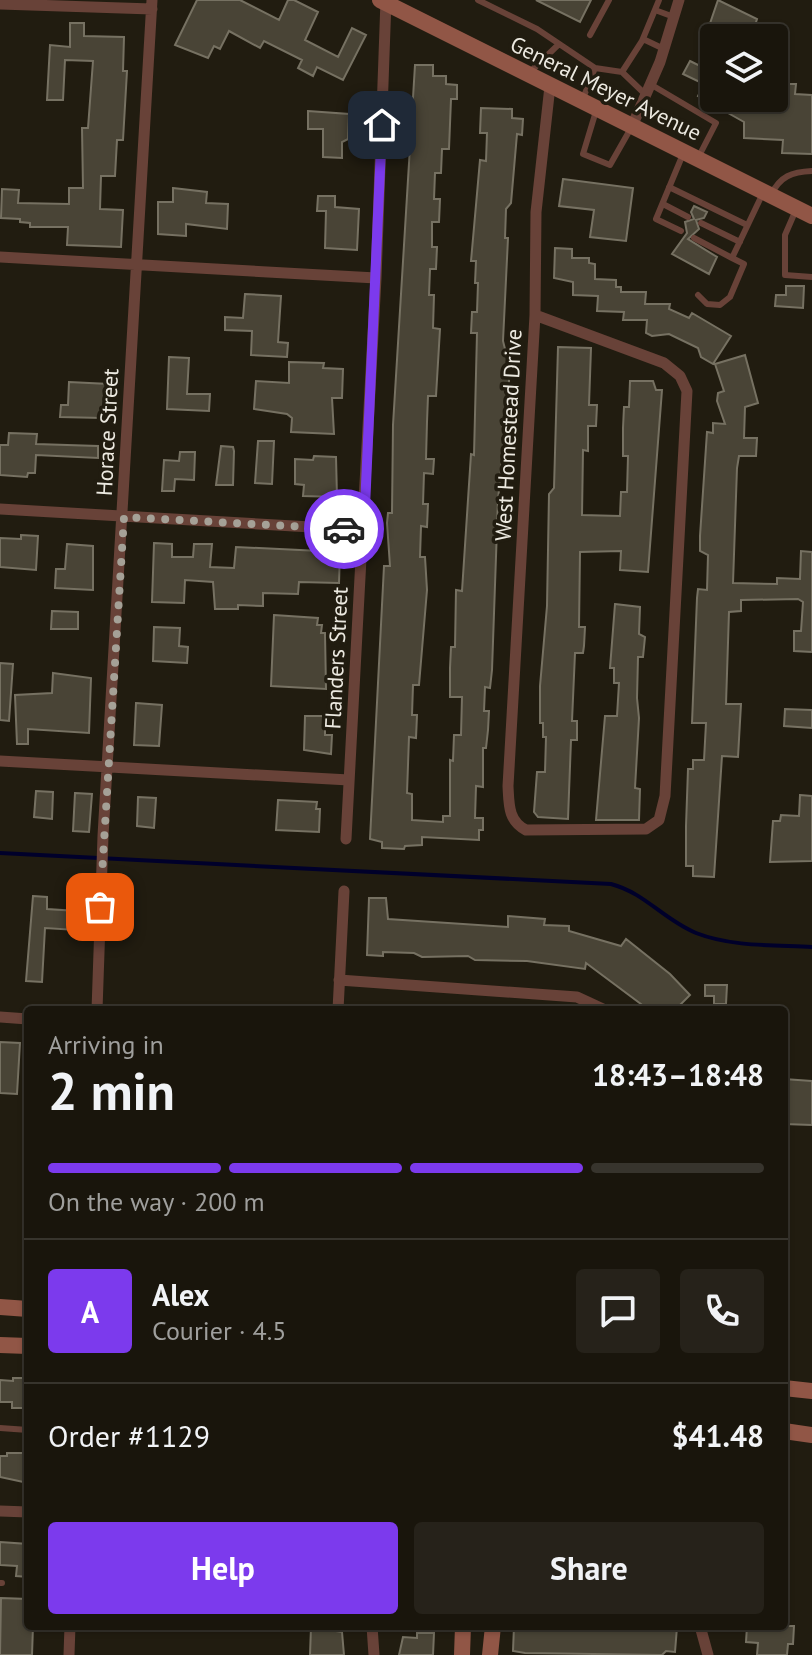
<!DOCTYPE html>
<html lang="en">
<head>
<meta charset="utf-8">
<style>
	:root { --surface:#19150c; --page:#26221a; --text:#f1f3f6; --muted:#9f9f9d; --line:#37342d; --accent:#7c3aed }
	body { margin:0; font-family:"PT Sans",sans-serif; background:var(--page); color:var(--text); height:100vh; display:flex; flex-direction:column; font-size:30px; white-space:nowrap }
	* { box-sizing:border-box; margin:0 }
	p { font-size:26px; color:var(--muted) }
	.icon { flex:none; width:44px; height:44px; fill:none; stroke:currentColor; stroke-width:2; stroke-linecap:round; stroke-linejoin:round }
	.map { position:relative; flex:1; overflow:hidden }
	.details { position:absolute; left:24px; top:1006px; width:764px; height:624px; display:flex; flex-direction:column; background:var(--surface); border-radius:8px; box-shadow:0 2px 6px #0004,0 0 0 2px var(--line) }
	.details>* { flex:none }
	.buttons { position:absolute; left:700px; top:24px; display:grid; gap:16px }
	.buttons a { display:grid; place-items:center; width:88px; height:88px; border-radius:8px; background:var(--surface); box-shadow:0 2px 6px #0004,0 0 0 2px var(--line); font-size:40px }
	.pin { position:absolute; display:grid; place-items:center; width:68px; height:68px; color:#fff; margin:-34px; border-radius:16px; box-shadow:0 4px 12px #0006 }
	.courier { position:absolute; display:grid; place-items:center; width:80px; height:80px; margin:-40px; border:6px solid #7c3aed; border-radius:50%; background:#fff; color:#222; box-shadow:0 2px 10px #0007 }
	.overview em { font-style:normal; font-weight:800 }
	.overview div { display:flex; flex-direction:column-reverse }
	.overview { display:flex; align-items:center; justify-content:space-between; height:136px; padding:0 24px }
	h1 { font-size:52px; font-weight:800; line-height:60px }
	.bar { display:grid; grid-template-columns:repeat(4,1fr); gap:12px 8px; align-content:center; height:96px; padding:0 24px }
	.bar i { height:10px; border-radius:6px; background:var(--line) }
	.bar .active { background:var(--accent) }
	.bar p { grid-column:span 4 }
	.line { display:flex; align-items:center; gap:20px; padding:0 24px; border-top:2px solid var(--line) }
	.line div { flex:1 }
	.round { display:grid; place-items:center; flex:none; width:84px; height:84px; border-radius:8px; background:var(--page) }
	.action { display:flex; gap:16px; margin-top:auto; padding:16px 24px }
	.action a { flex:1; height:92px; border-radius:8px; background:var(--accent); color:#fff; font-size:32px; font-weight:800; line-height:92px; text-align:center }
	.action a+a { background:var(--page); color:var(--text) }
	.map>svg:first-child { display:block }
</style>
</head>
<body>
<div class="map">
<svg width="812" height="1655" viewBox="0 0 812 1655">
	<rect width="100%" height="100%" fill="#211c10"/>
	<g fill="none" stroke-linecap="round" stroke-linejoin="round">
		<path stroke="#00002a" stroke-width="4" d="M0,853L611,884C645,893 664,920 696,933C732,947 774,945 812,947"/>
	</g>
	<path fill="#494436" stroke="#767162" stroke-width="2" d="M197,0H240L279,20L288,0H294L318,12L305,40L338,57L352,28L366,35L343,80L317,67L313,76L298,68L302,60L264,41L260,48L229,31L220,49L214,46L208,58L175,45Z
		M536,0H591L580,22Z
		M718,0L757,19L751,38H705Z
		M70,23H84V36L124,37L123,71H127L123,140H117L115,176H101L100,209L123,210L121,247L67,245L68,227H30V223L20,222V219L1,218L2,189L19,190L18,203L69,204V188H83L82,128H88L93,61L65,60L63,100H47L50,45L70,47Z
		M690,61L710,71L714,63V98L780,100L781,84H796L795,94L812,95V154L782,153L783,140L744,138V122L698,96L704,84L683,74Z
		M415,65H433V76H446V84L457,85V99H451L449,149H442L441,173H435L434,199H440L439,222H432V247H437L436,269H430L429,295H434L433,328L440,329L436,396H428L427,422L426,459H434L433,474L424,473L423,504H428L427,527L421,526L420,557H425L427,590L419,685H413L412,715H417L416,738L409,737L407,793L412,794V820L443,822V816H450V760L453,761L454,735H461L462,697H450V668L451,647H455L456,590L462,591L471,454L474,455L477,333H471L472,312H477L478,283H475L476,261H471L480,160L486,161L487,133H480L481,108L512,109V118L523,119L522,135L517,134L511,203L506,209L505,238H508L503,341L505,349H509V390L498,500L492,670L490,688L485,687L484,711H489L488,730L486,748H483V787L476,786L475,818H483V830H479V840L422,837V845L405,846L404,849L382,848V842L370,839L384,566H390L387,523L388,513H392L393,425Z
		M308,111L349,114L348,139L342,142V158L323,157V129H308Z
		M563,179L633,188L626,241L590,237L594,210L559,206Z
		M173,188L207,192L206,203L228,204L227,229L186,224V236L158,234V202H173Z
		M318,196H335V207L359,209L357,250L325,248L326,211H317Z
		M694,206L707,212L704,218L696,220L699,229L688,239L717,257L709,274L672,254L687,233L685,222L694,219L691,212Z
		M555,248L572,249V258H589V263L595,264V279L616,280V287H621V292H646L645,304H670L669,309L689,318L692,313L731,336L713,364L701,357L698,348L669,334L652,336L646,333L647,320H623L624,312L597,311L598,296L573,295V282L554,278Z
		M786,286H804L803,308L775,306L776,295H786Z
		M245,294L281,296L278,342L288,343L287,357L251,355L252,331L225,330V317L243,318Z
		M558,347L591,348L589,405H597L596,426H588V451L583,450L582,515L620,516L621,492H627L628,456H623V428L624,407H629L630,381H653L656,390H662L648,572L620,570L621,551L580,552L579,627H585L584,646L583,653H575L572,721H577V740H571L568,819L538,817L534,812L537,772H545L546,737H543V723H540V686L547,606L549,494L554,488Z
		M745,355L758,403L745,407L744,438H757L756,456H739L737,468L733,583L777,584V578L800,579L801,551L812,552V652L794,651V631H801L803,602L798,599L741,600V611L729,612L726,704H741L738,757L722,756L714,877L693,876V866H686V826L688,769H693V760H704L706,723H692L697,598L698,589L707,590L708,555L700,551V536L707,432L713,433V423L725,424L717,401L718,393L724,391L715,364Z
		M169,357L189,358L187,394H210L209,411L167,409Z
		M289,362L324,363L323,368L343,369L342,398H332L334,434L291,432L292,418L287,414L254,409L256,381L289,383Z
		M69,382L109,384V410H102V418L60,417L61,405H68Z
		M9,433L37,434L36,444L98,446V458L36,455L35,473H28L27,477L0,475V445H8Z
		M258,441H274L272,484L255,483Z
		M221,446L233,447L234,451L233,485H216Z
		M180,452H195L194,480L175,479L174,491H162L164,460L179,461Z
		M314,456L336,457L337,497L303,496L304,485L295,484V459L313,460Z
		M21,535L38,536L36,570L0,567V538L21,539Z
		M154,543L172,544V557H193L194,544H212L210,567L234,568L236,547L340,552L339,583L299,582L298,594L263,593V606L238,605V609H215L213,582L185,580L184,603L152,602Z
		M67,544L93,546V590L55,588L56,569H65Z
		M615,604L640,607L639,634L645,637L643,657H638L637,698L639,718L635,788L640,789L639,820H596L605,716H617L619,683H614V668H610Z
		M52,611L78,612V629H51Z
		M274,615L318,618L317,625H322L321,633H325L326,689L271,686Z
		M154,627L180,628L179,646L188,647L187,663L153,661Z
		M0,663L13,664L9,721L0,720Z
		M53,673L91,678L89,733L28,729V744H17L15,695L52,693Z
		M136,703L162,705L159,746L134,745Z
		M785,709L812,710V728L784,726Z
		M305,716H325V735H332L331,754L304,750Z
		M36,791L53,792L52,819L34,817Z
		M75,793L92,794L89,832L73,831Z
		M800,795L812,796V861L770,862L773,821H780L781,815L799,816Z
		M138,797L156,798L154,828L137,826Z
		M278,800L317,802L316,809H320L319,832L276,830Z
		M33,896L47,897V909L77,911L76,930L45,928L42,982L26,981Z
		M369,898H386L388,919L508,927V916L545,919L544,925L569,926V931L621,946L626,939L670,974L690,995L675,1010H649L586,963L585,969L527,961L475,960L468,956L422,957L414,953L383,952V956L367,955Z
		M705,985H727L726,1004H714V996H705Z
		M0,1042L20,1043L17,1094L0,1093Z
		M784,1079L812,1081V1125L784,1124Z
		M13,1378H27L28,1408H12V1402H0V1380L13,1381Z
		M7,1453H28V1483L0,1477V1456H7Z
		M0,1542L28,1544V1577L16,1576L17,1566L0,1565Z
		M1,1598L28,1599V1626H33L32,1655H0Z
		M514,1626L677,1627L675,1652L666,1651L662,1655L525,1653L513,1651Z
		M747,1626H794L793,1644H788L787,1655H757L758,1643L746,1642Z
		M311,1627L342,1632L344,1655H310Z
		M417,1633H434L433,1655H399L403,1637L417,1638Z"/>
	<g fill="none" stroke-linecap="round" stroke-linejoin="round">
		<path stroke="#684238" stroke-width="6" d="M478,0L537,29L595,68L622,72L642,41L659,0
			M655,10L674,17
			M590,35L609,0
			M643,39L664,49
			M530,72L558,45
			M622,72L646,95
			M650,84L716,123L698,158
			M582,101L595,68
			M596,111L583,154L610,165L631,128
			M669,187L747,225
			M771,195C780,176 792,172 812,171
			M663,204L688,217
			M795,212L785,235V275L812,277
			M701,223L740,242
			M681,231L656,219L683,154
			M694,238L732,258L762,195
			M698,295L707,304L720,305L730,297L744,264L732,258
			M0,1428L28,1430
			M0,1583H2"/>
		<path stroke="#684238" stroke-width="11" d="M0,4L152,9
			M633,124L660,62L679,0
			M0,257L376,278
			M535,315L664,363L680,376L687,391L665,796L659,820L646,829L526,830C508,821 509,804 508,786L535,315L536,212L550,86
			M0,509L364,530
			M0,761L349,780
			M346,839L376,278L386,0
			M339,980L577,997L605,1010
			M97,1010L103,836L152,0
			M338,1010L344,891
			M0,1017L28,1019
			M0,1511L28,1512
			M372,1626L374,1655
			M700,1626L708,1655
			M69,1655L70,1626"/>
		<path stroke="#915646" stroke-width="16" d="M380,0L812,216
			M0,1307L28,1309
			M0,1345L28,1346
			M784,1388L812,1391
			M784,1431L812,1435
			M462,1655L463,1626
			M490,1655L493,1626"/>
	</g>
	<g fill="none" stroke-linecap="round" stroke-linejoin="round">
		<path stroke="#a5a197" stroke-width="8" stroke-dasharray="0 14.4" d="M100,907L124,517L344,529"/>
		<path stroke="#7c3aed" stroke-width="10" d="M344,529L364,530L382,125"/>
	</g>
	<g text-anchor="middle" stroke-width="7" stroke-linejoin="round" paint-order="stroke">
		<g font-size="22" fill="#ece9e0" stroke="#211c10">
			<text transform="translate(606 88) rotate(26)" y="8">General Meyer Avenue</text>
			<text transform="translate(107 432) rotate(-87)" y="8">Horace Street</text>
			<text transform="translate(508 435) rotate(-87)" y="8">West Homestead Drive</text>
			<text transform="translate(336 658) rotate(-87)" y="8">Flanders Street</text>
		</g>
	</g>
</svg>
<div class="buttons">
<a><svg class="icon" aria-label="layers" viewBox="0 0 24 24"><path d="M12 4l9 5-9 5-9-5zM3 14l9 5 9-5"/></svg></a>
</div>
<div class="pin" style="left:100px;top:907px;background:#ea580c"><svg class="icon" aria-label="bag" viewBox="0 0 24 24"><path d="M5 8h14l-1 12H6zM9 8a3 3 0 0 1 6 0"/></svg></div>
<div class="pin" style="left:382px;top:125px;background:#1f2937"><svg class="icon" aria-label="home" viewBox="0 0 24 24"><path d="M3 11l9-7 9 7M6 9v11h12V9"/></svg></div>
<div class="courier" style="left:344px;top:529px"><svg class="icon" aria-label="car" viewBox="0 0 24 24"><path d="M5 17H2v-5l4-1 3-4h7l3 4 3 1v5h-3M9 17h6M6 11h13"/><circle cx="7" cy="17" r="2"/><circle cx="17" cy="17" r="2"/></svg></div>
<section class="details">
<div class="overview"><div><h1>2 min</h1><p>Arriving in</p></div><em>18:43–18:48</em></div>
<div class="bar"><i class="active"></i><i class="active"></i><i class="active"></i><i></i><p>On the way · 200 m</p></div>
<div class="line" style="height:144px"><b class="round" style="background:var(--accent);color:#fff">A</b><div><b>Alex</b><p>Courier · 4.5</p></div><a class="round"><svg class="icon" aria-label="chat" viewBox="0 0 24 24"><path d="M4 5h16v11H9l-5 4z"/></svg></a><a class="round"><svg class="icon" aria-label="phone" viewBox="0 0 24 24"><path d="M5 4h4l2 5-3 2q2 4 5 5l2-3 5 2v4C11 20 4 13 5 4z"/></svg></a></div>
<div class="line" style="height:104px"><div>Order #1129</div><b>$41.48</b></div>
<div class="action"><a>Help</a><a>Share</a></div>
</section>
</div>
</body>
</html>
